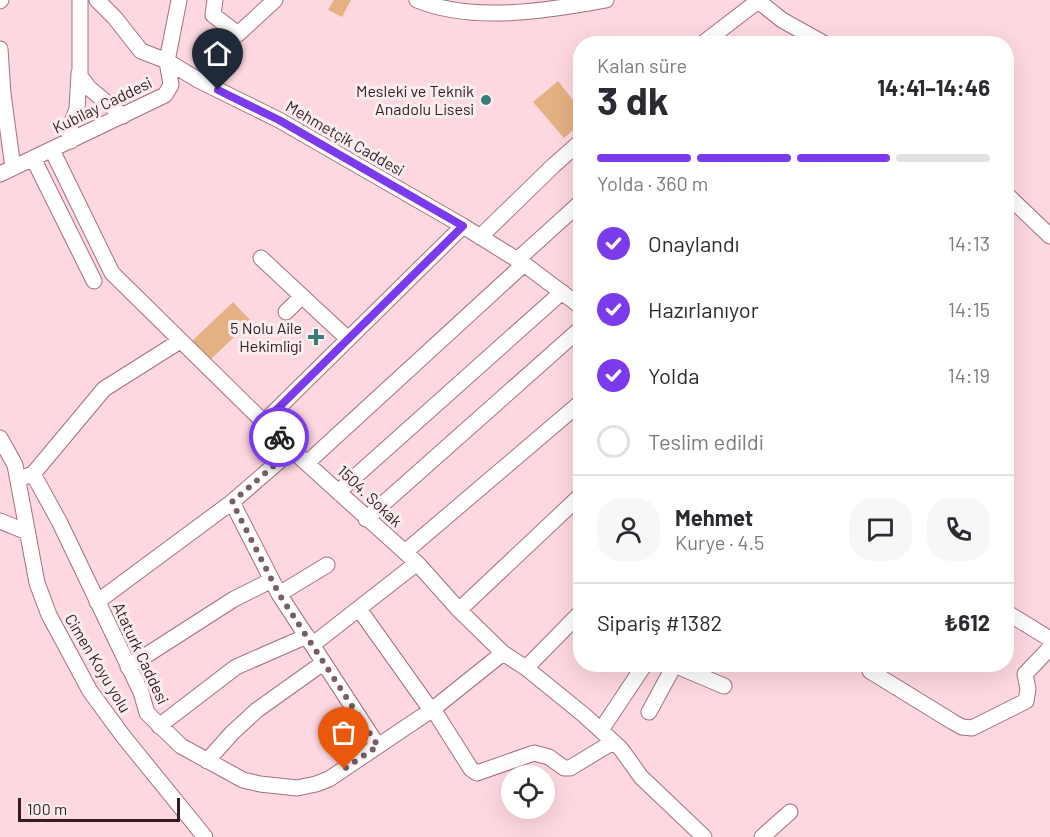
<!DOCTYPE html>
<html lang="tr">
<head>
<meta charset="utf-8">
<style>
	:root { --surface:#fff; --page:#f7f7f7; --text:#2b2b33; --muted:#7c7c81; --line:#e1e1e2; --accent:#7c3aed }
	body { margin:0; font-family:Barlow,sans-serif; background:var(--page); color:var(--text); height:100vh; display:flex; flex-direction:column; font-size:22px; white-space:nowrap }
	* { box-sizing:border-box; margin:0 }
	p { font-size:20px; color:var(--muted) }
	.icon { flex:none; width:33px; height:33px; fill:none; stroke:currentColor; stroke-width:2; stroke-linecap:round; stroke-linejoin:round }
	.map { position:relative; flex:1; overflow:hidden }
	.side { position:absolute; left:573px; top:36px; width:441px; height:636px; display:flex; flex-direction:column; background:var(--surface); border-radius:24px; box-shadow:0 6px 24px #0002 }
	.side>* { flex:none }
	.controls { position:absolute; left:501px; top:765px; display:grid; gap:12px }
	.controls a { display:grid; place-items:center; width:54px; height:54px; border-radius:50%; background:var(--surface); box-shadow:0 6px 24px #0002; font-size:30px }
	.scale { position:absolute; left:18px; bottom:15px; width:162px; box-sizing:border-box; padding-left:6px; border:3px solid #331d22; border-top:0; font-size:16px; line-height:21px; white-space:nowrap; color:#331d22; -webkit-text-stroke:4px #faedef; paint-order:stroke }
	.pin { position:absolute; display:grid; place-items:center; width:51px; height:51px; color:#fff; margin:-62px -26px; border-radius:50% 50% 50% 0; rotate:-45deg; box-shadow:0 0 6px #0007 }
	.pin .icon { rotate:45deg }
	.courier { position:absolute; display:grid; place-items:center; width:60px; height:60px; margin:-30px; border:4px solid #7c3aed; border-radius:50%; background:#fff; color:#222; box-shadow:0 2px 8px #0007 }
	.head em { font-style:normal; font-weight:700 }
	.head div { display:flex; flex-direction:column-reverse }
	.head { display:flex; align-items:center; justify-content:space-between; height:102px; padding:0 24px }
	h1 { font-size:39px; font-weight:700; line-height:45px }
	.bar { display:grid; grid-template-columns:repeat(4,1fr); gap:9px 6px; align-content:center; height:72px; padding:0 24px }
	.bar i { height:8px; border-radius:4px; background:var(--line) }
	.bar .current { background:var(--accent) }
	.bar p { grid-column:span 4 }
	.line { display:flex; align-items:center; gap:15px; padding:0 24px; border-top:2px solid var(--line) }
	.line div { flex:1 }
	.round { display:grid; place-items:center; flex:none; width:63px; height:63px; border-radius:24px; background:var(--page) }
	ol { padding:0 24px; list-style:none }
	li { display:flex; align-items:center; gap:18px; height:66px }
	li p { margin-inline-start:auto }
	li .icon { padding:6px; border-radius:50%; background:var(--accent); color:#fff; stroke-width:4 }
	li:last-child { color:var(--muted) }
	li i { width:33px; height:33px; border:3px solid var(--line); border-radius:50% }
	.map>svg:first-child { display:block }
</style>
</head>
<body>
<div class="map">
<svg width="1050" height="837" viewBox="0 0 1050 837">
	<rect width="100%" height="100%" fill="#fed8e0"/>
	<path fill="#e4b282" d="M334,0H351L342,17L328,10Z
		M558,81L580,109V124L564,138L533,102Z
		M233,302L251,321L210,360L192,341Z"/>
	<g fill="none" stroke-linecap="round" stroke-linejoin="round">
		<g stroke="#a56f7b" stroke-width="17">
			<path id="minor" d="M80,0V76L89,88L123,116
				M97,0L115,18L141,51L167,61L198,80L279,120L463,226L524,264L580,306
				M215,0L213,15L238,34L275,0
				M417,0C473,23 547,11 606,0
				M757,0L782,20L825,44
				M0,1L1,0
				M702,44L758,1
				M0,49L3,94L13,168
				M71,141L68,132L77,109L79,73
				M52,150L112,273L292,450L417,563L459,610L503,653L526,668L584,715L621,749L641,777L704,837
				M33,158L94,281
				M0,174L165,95L171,85L167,61L179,0
				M1006,194L1050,236
				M480,237L553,166L580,142
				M261,258L348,339
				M517,260L580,203
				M286,312L302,296
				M264,422L463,226
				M0,438L15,465L37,583L49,615L90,691L123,736L205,837
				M308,462L524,264
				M33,474L59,521L141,692L147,713L181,746L243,780L260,784L297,788L316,784L329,779L433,709L503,653
				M24,477L33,474L104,389L180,341
				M338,492L562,292
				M232,502L279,594L378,746
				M366,519L580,329
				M0,521L27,532
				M405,552L580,403
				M279,594L327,565
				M97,602L232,502L292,450
				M359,609L431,710
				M459,610L580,496
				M1006,612L1050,639
				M312,645L417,563
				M672,664L724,686
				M128,667L234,599L272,580
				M526,668L580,613
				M870,671L953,722L962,727L972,728L1026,701L1028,689L1025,674L1050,648
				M433,709L471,769L477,773L534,753L549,757L564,768H570L613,742
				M649,712L674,666
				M159,726L236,667L307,636
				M601,730L645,664
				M207,761L232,733L257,710L323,663
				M762,837L790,812"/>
		</g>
		<use href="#minor" stroke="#fff" stroke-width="15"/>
	</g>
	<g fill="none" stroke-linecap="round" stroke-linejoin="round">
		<path stroke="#7a5e64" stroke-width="6" stroke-dasharray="0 10.8" d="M279,437L292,450L232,502L279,594L378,746L344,769"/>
		<path stroke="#7c3aed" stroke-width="8" d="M218,90L279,120L463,226L264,422L279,437"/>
	</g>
	<g fill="#397f77" stroke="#faedef" stroke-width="2">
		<circle cx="486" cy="100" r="6"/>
		<path d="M313 328h6v6h6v6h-6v6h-6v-6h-6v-6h6z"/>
	</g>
	<g text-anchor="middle" stroke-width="6" stroke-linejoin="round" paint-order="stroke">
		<g font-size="16" fill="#331d22" stroke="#faedef" text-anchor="end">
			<text x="474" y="97">Mesleki ve Teknik<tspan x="474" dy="18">Anadolu Lisesi</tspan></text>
			<text x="302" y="334">5 Nolu Aile<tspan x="302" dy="18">Hekimligi</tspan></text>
		</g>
		<g font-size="16" fill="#331d22" stroke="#faedef">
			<text transform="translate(102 105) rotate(-26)" y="6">Kubilay Caddesi</text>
			<text transform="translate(345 138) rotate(30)" y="6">Mehmetçik Caddesi</text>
			<text transform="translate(370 496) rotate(43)" y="6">1504. Sokak</text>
			<text transform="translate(141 653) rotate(65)" y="6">Ataturk Caddesi</text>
			<text transform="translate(98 663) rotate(59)" y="6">Cimen Koyu yolu</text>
		</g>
	</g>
</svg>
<div class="controls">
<a><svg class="icon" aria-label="locate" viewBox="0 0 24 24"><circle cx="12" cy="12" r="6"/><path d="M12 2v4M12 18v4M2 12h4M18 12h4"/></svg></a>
</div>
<div class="scale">100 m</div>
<div class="pin" style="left:344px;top:769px;background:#ea580c"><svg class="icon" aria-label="bag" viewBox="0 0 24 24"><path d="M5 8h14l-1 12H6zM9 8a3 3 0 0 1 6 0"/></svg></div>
<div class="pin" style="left:218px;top:90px;background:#1f2937"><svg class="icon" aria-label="home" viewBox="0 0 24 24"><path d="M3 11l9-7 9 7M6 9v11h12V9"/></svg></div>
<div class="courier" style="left:279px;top:437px"><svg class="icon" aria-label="bike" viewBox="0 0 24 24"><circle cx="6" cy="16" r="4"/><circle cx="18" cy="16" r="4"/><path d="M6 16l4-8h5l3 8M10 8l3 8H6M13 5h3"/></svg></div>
<section class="side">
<div class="head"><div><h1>3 dk</h1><p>Kalan süre</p></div><em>14:41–14:46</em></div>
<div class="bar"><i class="current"></i><i class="current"></i><i class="current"></i><i></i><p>Yolda · 360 m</p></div>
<ol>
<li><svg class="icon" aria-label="check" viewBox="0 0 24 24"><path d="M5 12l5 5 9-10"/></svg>Onaylandı<p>14:13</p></li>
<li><svg class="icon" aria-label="check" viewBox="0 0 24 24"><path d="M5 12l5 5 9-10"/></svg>Hazırlanıyor<p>14:15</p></li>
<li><svg class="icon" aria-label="check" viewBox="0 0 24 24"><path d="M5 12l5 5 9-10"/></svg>Yolda<p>14:19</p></li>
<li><i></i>Teslim edildi</li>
</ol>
<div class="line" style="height:108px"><a class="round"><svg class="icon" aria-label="person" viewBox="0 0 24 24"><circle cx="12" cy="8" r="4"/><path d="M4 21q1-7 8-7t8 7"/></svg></a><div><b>Mehmet</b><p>Kurye · 4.5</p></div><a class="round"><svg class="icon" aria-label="chat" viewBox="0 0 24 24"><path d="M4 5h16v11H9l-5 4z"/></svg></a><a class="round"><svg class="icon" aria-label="phone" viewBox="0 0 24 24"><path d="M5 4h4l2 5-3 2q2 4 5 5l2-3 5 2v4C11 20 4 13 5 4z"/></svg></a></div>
<div class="line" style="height:78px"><div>Sipariş #1382</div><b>₺612</b></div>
</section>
</div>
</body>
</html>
